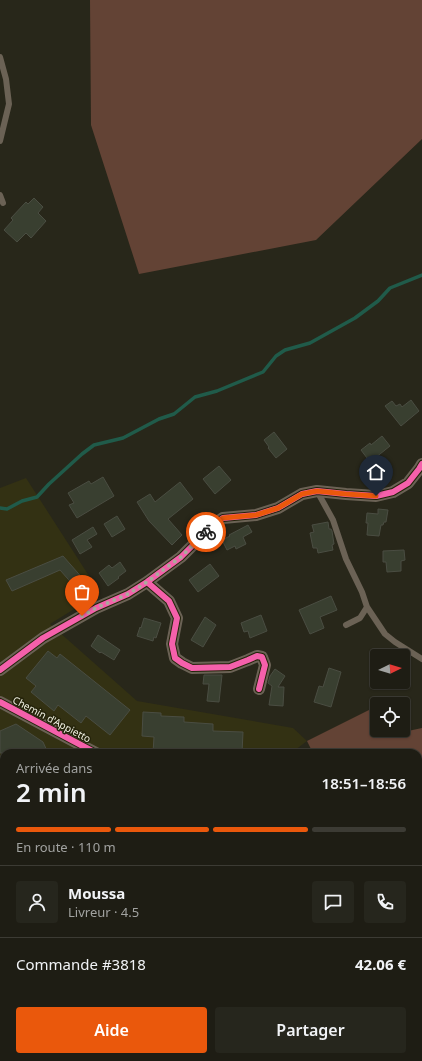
<!DOCTYPE html>
<html lang="fr">
<head>
<meta charset="utf-8">
<style>
	:root { --surface:#1e1d14; --page:#26261d; --text:#f1f3f6; --muted:#a1a2a0; --line:#3c3b34; --accent:#ea580c }
	body { margin:0; font-family:"Noto Sans",sans-serif; background:var(--page); color:var(--text); height:100vh; display:flex; flex-direction:column; font-size:15px; white-space:nowrap }
	* { box-sizing:border-box; margin:0 }
	p { font-size:13px; color:var(--muted) }
	.icon { flex:none; width:22px; height:22px; fill:none; stroke:currentColor; stroke-width:2; stroke-linecap:round; stroke-linejoin:round }
	.map { position:relative; flex:1; overflow:hidden }
	.details { position:absolute; left:0px; top:749px; width:422px; height:312px; display:flex; flex-direction:column; background:var(--surface); border-radius:12px 12px 0 0; box-shadow:0 1px 3px #0004,0 0 0 1px var(--line) }
	.details>* { flex:none }
	.needle { width:26px; rotate:85deg }
	.tools { position:absolute; left:370px; top:649px; display:grid; gap:8px }
	.tools a { display:grid; place-items:center; width:40px; height:40px; border-radius:4px; background:var(--surface); box-shadow:0 1px 3px #0004,0 0 0 1px var(--line); font-size:20px }
	.pin { position:absolute; display:grid; place-items:center; width:34px; height:34px; color:#fff; margin:-41px -17px; border-radius:50% 50% 50% 0; rotate:-45deg; box-shadow:0 0 4px #0007 }
	.pin .icon { rotate:45deg }
	.courier { position:absolute; display:grid; place-items:center; width:40px; height:40px; margin:-20px; border:3px solid #ea580c; border-radius:50%; background:#fff; color:#222; box-shadow:0 1px 5px #0007 }
	.headline em { font-style:normal; font-weight:600 }
	.headline div { display:flex; flex-direction:column-reverse }
	.headline { display:flex; align-items:center; justify-content:space-between; height:68px; padding:0 16px }
	h1 { font-size:26px; font-weight:600; line-height:30px }
	.bar { display:grid; grid-template-columns:repeat(4,1fr); gap:6px 4px; align-content:center; height:48px; padding:0 16px }
	.bar i { height:5px; border-radius:3px; background:var(--line) }
	.bar .current { background:var(--accent) }
	.bar p { grid-column:span 4 }
	.line { display:flex; align-items:center; gap:10px; padding:0 16px; border-top:1px solid var(--line) }
	.line div { flex:1 }
	.round { display:grid; place-items:center; flex:none; width:42px; height:42px; border-radius:4px; background:var(--page) }
	.button { display:flex; gap:8px; margin-top:auto; padding:8px 16px }
	.button a { flex:1; height:46px; border-radius:4px; background:var(--accent); color:#fff; font-size:16px; font-weight:600; line-height:46px; text-align:center }
	.button a+a { background:var(--page); color:var(--text) }
	.map>svg:first-child { display:block }
</style>
</head>
<body>
<div class="map">
<svg width="422" height="1061" viewBox="0 0 422 1061">
	<rect width="100%" height="100%" fill="#28271a"/>
	<path fill="#333113" d="M26,478L100,593L50,624L137,701L293,728L307,741L291,753H4V822H0V488Z"/>
	<path fill="#634335" d="M90,0H422V139L316,240L139,274L91,125Z
		M377,706V730H403V723L408,731L422,728V1061H289L288,1057H418V753H313L307,741Z"/>
	<g fill="none" stroke-linecap="round" stroke-linejoin="round">
		<path stroke="#205b4a" stroke-width="3.5" d="M0,508L7,509L22,501L37,497L49,484L82,454L94,445L123,438L159,419L174,414L195,397L217,391L263,372L276,356L285,350L310,343L355,318L378,301L390,288L422,275"/>
	</g>
	<path fill="#393f30" stroke="#4a4d42" d="M34,198L43,207L38,213L46,221L31,238L26,233L17,242L4,230L13,220L11,218L26,202L28,204Z
		M411,400L419,411L401,426L385,406L392,401L396,406L400,404L402,407Z
		M274,432L287,449L276,458L268,448L269,447L264,440Z
		M382,436L390,446L370,462L361,450L370,443L371,445Z
		M219,466L231,480L215,494L203,479Z
		M103,477L114,496L77,518L69,505L74,503L68,493L89,481L91,484Z
		M180,482L193,499L168,519L182,535L172,545L149,521L137,502L150,494L155,502Z
		M378,509L388,510L386,522H384L383,525H381L379,536L367,535L368,523H366L367,513L378,514Z
		M117,516L125,529L112,537L104,524Z
		M328,522L329,529H331L332,531L334,544L332,545L333,550L318,553L317,548H313L310,533L314,532L312,525Z
		M248,525L252,532L243,537L246,544L236,549L235,546L227,550L222,540L230,536L229,535Z
		M93,527L97,534L87,540L92,547L80,554L72,540Z
		M404,550L405,560L401,561V571L387,572L386,562H383V551Z
		M63,556L92,589L83,596L60,570L12,591L6,580Z
		M120,562L126,571L118,577L119,578L108,586L99,573L109,565L112,568Z
		M210,564L219,576L198,592L189,580Z
		M331,596L337,610L320,617L324,628L310,634L299,610Z
		M261,615L267,631L250,638L248,631L244,632L241,623Z
		M205,617L216,625L203,647L191,640Z
		M144,618L161,623L156,638L154,637L153,641L137,636L140,627L141,628Z
		M98,635L120,650L114,660L101,652L100,653L91,646Z
		M48,651L57,658L60,654L130,710L110,735L86,716L81,723L58,705L54,711L31,692L36,686L26,678Z
		M329,668L341,672L331,707L314,702L319,686L323,687Z
		M275,669L285,676L278,687H284L283,706L269,705L272,686L268,683L270,676Z
		M204,675H222L219,702L207,701L209,684H203Z
		M143,712L161,713V716L184,717V722L213,724V731L243,732L242,753H153L154,737L142,736Z
		M16,724L43,742L48,753H0V731Z"/>
	<g fill="none" stroke-linecap="round" stroke-linejoin="round">
		<path stroke="#6b6255" stroke-width="6" d="M0,57L6,79L9,104L0,141
			M0,195L3,203
			M317,491L333,520L346,559L362,592L367,607L385,634L395,642L422,659
			M346,625L360,618L367,607"/>
		<path stroke="#6b6255" stroke-width="12" d="M147,582L169,601L177,618L172,644L175,658L182,663L192,668L230,667L248,660L257,656L262,657L265,665L259,689
			M0,670L43,638L96,608L128,594L147,582L181,557L214,524L223,518L256,515L278,508L302,494L317,491L346,494L376,496L393,492L408,483L419,469L422,464
			M0,702L96,753
			M272,1057L273,1061"/>
		<g stroke="#24230a" stroke-width="8">
			<path id="cycleway" d="M147,582L169,601L177,618L172,644L175,658L182,663L192,668L230,667L248,660L257,656L262,657L265,665L259,689
				M0,670L43,638L96,608L128,594L147,582L181,557L214,524L223,518L256,515L278,508L302,494L317,491L346,494L376,496L393,492L408,483L419,469L422,464
				M0,702L96,753"/>
		</g>
		<use href="#cycleway" stroke="#f560ab" stroke-width="6"/>
	</g>
	<g fill="none" stroke-linecap="round" stroke-linejoin="round">
		<path stroke="#abaa9c" stroke-width="4" stroke-dasharray="0 7.2" d="M82,616L96,608L128,594L147,582L181,557L206,532"/>
		<path stroke="#ea580c" stroke-width="5" d="M206,532L214,524L223,518L256,515L278,508L302,494L317,491L346,494L376,496"/>
	</g>
	<g text-anchor="middle" stroke-width="3" stroke-linejoin="round" paint-order="stroke">
		<g font-size="10" fill="#f1f1e2" stroke="#24230a">
			<text transform="translate(52 719) rotate(28)" y="4">Chemin d'Appietto</text>
		</g>
	</g>
</svg>
<div class="tools">
<a><svg class="needle" viewBox="-14 -14 28 28"><path d="M0-13l5 13h-10z" fill="#e53935"/><path d="M0 13l5-13h-10z" fill="#a1a2a0"/></svg></a>
<a><svg class="icon" aria-label="locate" viewBox="0 0 24 24"><circle cx="12" cy="12" r="6"/><path d="M12 2v4M12 18v4M2 12h4M18 12h4"/></svg></a>
</div>
<div class="pin" style="left:82px;top:616px;background:#ea580c"><svg class="icon" aria-label="bag" viewBox="0 0 24 24"><path d="M5 8h14l-1 12H6zM9 8a3 3 0 0 1 6 0"/></svg></div>
<div class="pin" style="left:376px;top:496px;background:#1f2937"><svg class="icon" aria-label="home" viewBox="0 0 24 24"><path d="M3 11l9-7 9 7M6 9v11h12V9"/></svg></div>
<div class="courier" style="left:206px;top:532px"><svg class="icon" aria-label="bike" viewBox="0 0 24 24"><circle cx="6" cy="16" r="4"/><circle cx="18" cy="16" r="4"/><path d="M6 16l4-8h5l3 8M10 8l3 8H6M13 5h3"/></svg></div>
<section class="details">
<div class="headline"><div><h1>2 min</h1><p>Arrivée dans</p></div><em>18:51–18:56</em></div>
<div class="bar"><i class="current"></i><i class="current"></i><i class="current"></i><i></i><p>En route · 110 m</p></div>
<div class="line" style="height:72px"><a class="round"><svg class="icon" aria-label="person" viewBox="0 0 24 24"><circle cx="12" cy="8" r="4"/><path d="M4 21q1-7 8-7t8 7"/></svg></a><div><b>Moussa</b><p>Livreur · 4.5</p></div><a class="round"><svg class="icon" aria-label="chat" viewBox="0 0 24 24"><path d="M4 5h16v11H9l-5 4z"/></svg></a><a class="round"><svg class="icon" aria-label="phone" viewBox="0 0 24 24"><path d="M5 4h4l2 5-3 2q2 4 5 5l2-3 5 2v4C11 20 4 13 5 4z"/></svg></a></div>
<div class="line" style="height:52px"><div>Commande #3818</div><b>42.06 €</b></div>
<div class="button"><a>Aide</a><a>Partager</a></div>
</section>
</div>
</body>
</html>
